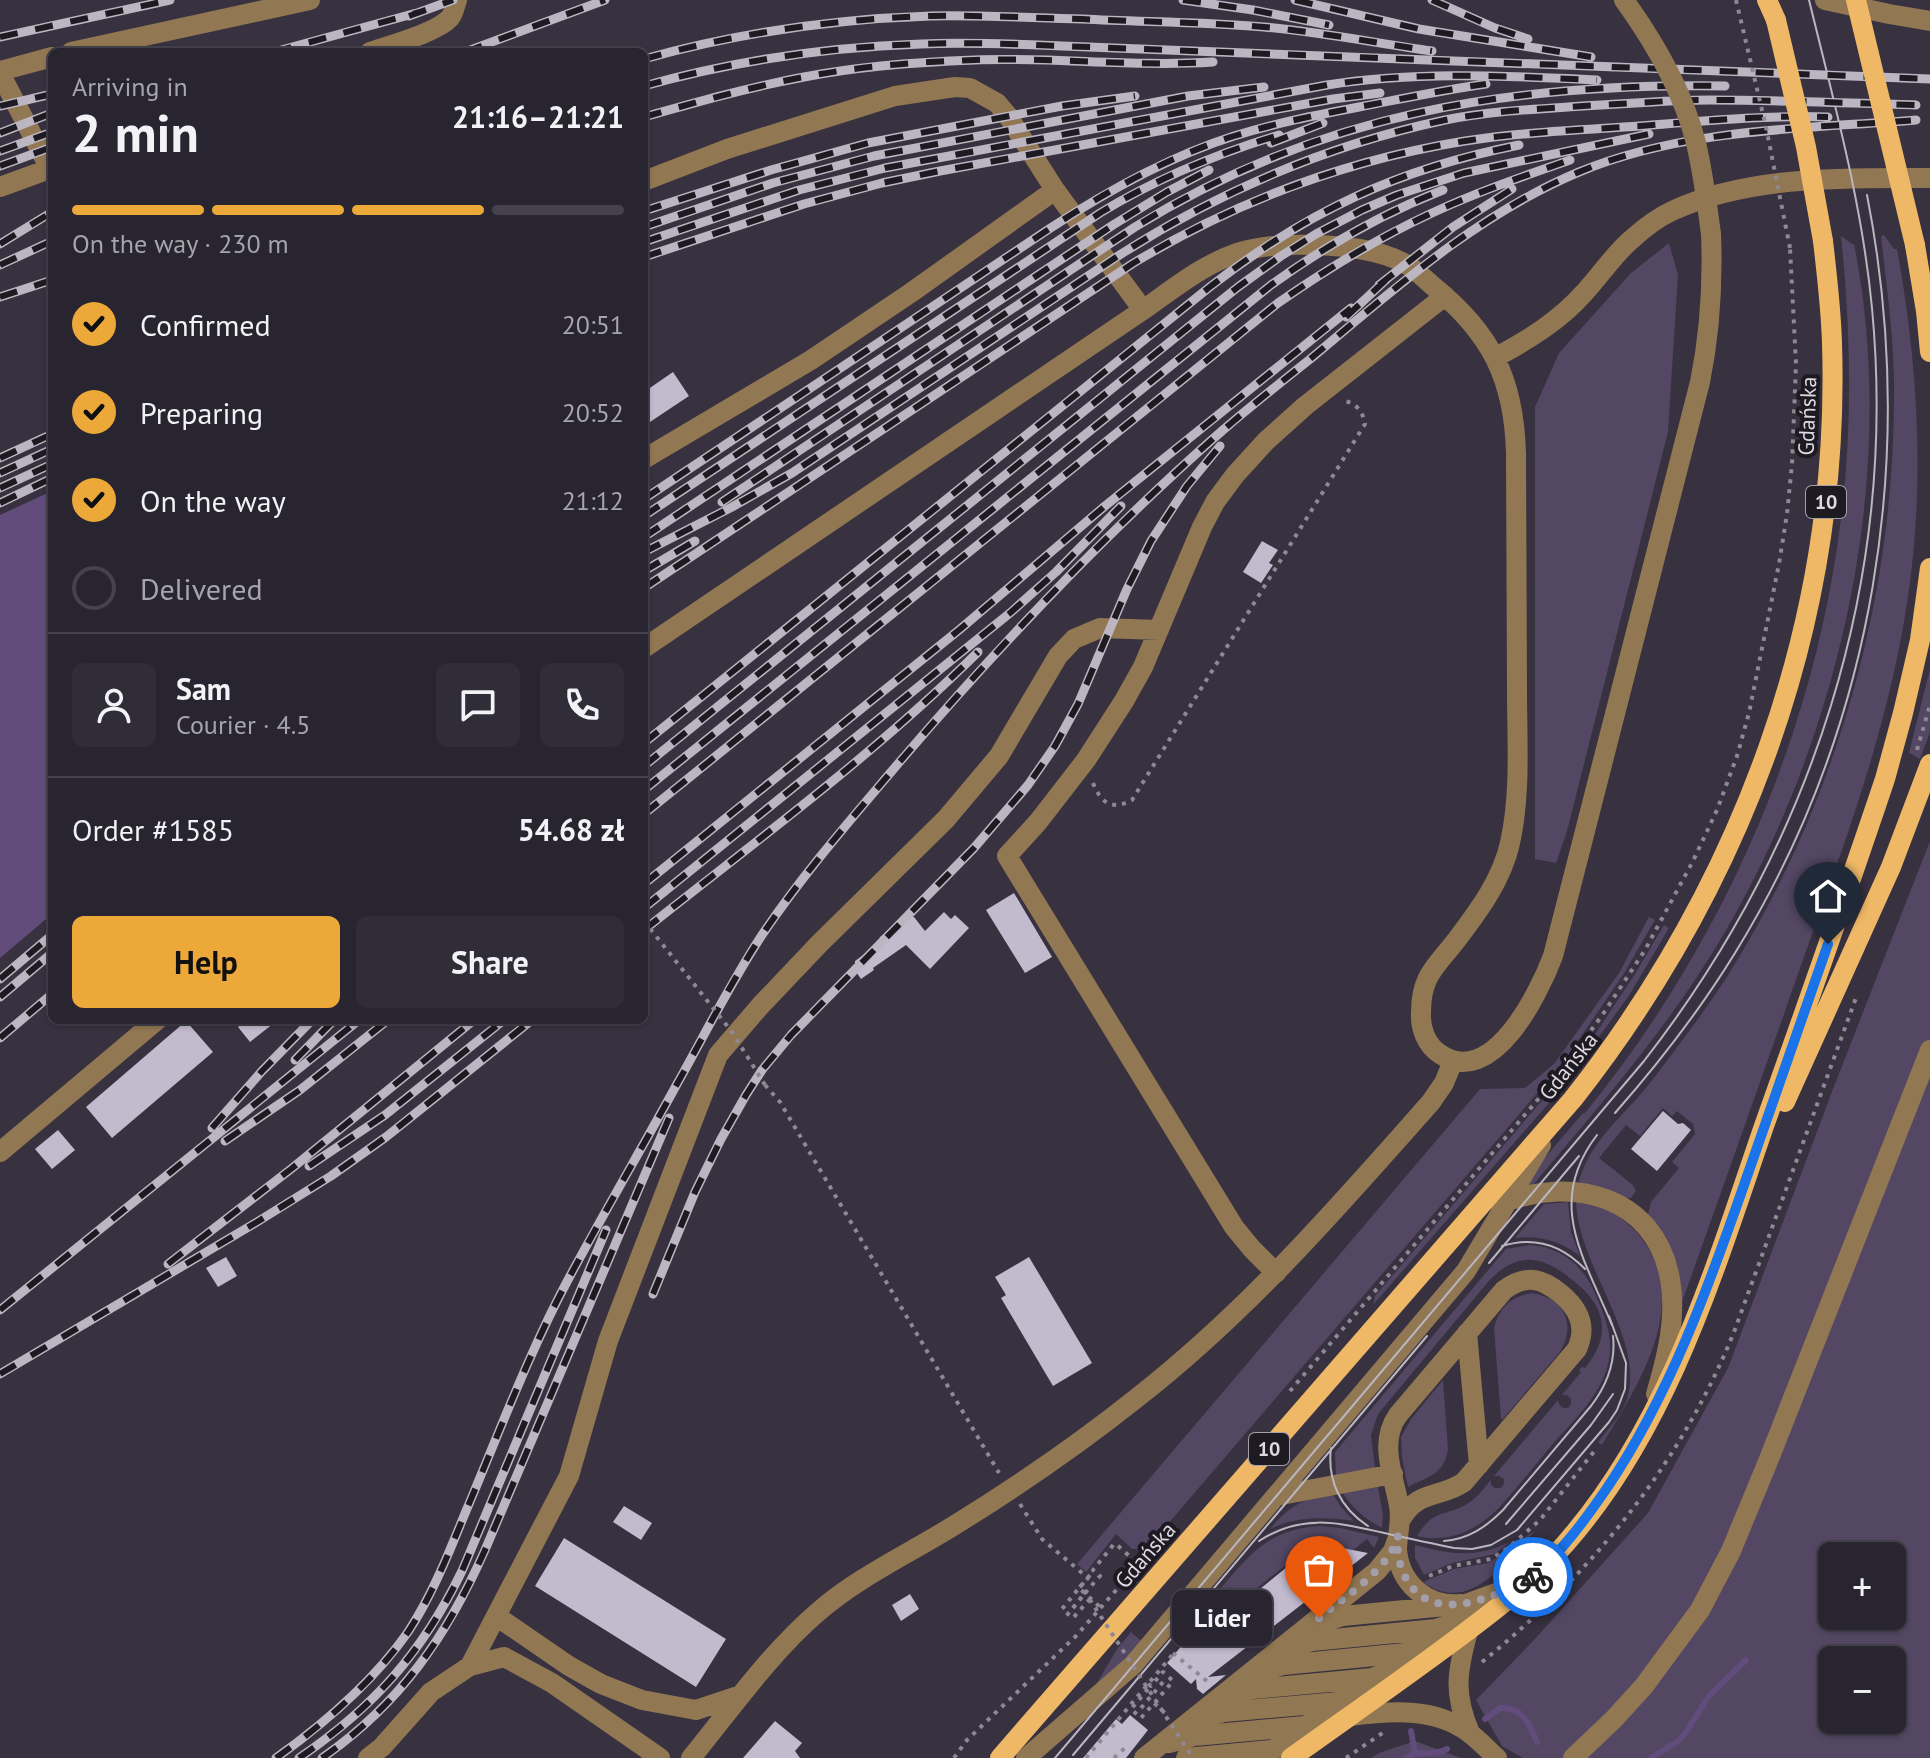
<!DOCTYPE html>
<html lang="en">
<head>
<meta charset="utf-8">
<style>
	:root { --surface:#292530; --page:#312d38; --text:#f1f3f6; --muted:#a5a5ab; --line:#45424c; --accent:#eca93a }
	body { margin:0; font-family:"PT Sans",sans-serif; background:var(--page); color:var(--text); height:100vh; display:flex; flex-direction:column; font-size:30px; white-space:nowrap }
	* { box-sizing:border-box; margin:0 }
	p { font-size:26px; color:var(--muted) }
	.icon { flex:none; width:44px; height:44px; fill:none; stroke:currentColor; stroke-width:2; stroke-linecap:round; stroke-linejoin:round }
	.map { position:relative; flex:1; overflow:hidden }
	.panel { position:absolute; left:48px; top:48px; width:600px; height:976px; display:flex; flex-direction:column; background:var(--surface); border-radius:12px; box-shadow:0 2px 6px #0004,0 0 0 2px var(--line) }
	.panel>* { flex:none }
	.controls { position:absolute; left:1818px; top:1542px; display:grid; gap:16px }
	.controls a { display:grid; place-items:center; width:88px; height:88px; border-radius:12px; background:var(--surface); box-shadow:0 2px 6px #0004,0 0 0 2px var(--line); font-size:40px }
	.pin { position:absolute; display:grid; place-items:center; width:68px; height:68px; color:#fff; margin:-82px -34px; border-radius:50% 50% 50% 0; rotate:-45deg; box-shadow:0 0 8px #0007 }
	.pin .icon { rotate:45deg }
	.courier { position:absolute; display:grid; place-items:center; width:80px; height:80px; margin:-40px; border:6px solid #1a73e8; border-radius:50%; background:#fff; color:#222; box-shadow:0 2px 10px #0007 }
	.bubble { position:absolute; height:56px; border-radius:12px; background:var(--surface); box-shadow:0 2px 6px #0004,0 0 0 2px var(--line); font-size:26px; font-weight:700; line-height:56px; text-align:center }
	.headline em { font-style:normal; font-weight:700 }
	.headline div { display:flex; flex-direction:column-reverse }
	.headline { display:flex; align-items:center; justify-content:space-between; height:136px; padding:0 24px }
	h1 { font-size:52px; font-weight:700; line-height:60px }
	.bar { display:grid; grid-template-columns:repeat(4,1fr); gap:12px 8px; align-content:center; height:96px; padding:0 24px }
	.bar i { height:10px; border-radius:6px; background:var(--line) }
	.bar .active { background:var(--accent) }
	.bar p { grid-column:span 4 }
	.line { display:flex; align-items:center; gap:20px; padding:0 24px; border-top:2px solid var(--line) }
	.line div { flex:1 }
	.round { display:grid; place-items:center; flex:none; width:84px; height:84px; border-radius:12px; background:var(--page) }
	ol { padding:0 24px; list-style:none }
	li { display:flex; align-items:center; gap:24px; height:88px }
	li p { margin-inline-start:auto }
	li .icon { padding:8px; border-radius:50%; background:var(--accent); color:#111; stroke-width:4 }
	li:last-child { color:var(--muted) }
	li i { width:44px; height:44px; border:4px solid var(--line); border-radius:50% }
	.button { display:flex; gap:16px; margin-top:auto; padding:16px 24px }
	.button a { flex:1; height:92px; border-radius:12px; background:var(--accent); color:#111; font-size:32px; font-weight:700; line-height:92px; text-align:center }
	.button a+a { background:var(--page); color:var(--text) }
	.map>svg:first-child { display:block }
</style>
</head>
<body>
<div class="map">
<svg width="1930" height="1758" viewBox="0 0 1930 1758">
	<rect width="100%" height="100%" fill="#373140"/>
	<path fill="#534764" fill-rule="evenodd" d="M1884,235L1894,249H1897C1918,364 1925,481 1908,597C1890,720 1848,835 1806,951C1765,1069 1723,1187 1681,1305L1647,1218L1651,1202L1679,1168L1672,1162L1695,1134L1693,1124L1677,1111L1672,1116L1663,1108L1640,1136L1626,1125L1599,1158L1633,1185L1636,1191L1631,1198H1623L1578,1185C1588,1142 1624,1116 1650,1083C1676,1049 1702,1015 1725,980C1835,806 1893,605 1894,399C1895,345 1887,290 1881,236Z
		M1841,236L1852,244H1854C1903,488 1833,771 1697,977C1648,1051 1590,1117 1533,1185L1525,1187L1543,1160L1583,1113H1585C1720,948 1813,739 1840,526C1853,430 1851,333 1841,236Z
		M1669,243L1678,275L1668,432L1567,831L1556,863L1535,859V407L1559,353L1631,273Z
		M1930,669V732L1920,759L1909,753Z
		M1930,841V1758H1523L1502,1746L1476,1700L1534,1640L1648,1513L1728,1368L1833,1089ZM1832,1556H1892V1616H1832ZM1832,1660H1892V1720H1832Z
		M1649,917L1655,920L1623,975L1563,1063L1161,1532L1139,1549H1132L1116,1534L1086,1572L1077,1564L1480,1089L1525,1088L1554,1064L1619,973Z
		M1664,925L1669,928L1630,994L1562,1088L1373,1305L1375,1296L1557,1083L1596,1033L1635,974Z
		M1568,1202L1571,1232L1580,1256C1560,1241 1540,1235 1515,1238L1544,1204Z
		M1576,1202C1582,1202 1589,1202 1595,1204C1611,1209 1628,1222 1639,1235C1694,1302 1638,1385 1602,1445L1598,1442C1608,1429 1620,1417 1626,1402C1648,1342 1578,1267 1576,1202Z
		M1530,1245C1558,1247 1581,1263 1593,1289C1602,1309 1612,1331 1610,1354C1606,1391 1574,1420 1551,1446C1534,1467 1517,1488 1499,1508C1477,1530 1449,1544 1417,1536C1433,1509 1444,1517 1467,1504C1477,1498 1483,1489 1491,1480V1485L1495,1488H1501L1504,1484V1479L1499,1476H1494L1558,1400L1559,1404L1563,1408H1568L1571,1404V1399L1567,1395H1562L1581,1372L1579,1370L1582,1367L1585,1368C1611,1336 1607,1308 1575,1282C1544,1256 1518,1249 1488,1282L1378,1414L1371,1435L1375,1468L1336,1476L1335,1452L1506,1249Z
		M1532,1293C1564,1298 1577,1324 1560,1352L1503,1419H1501L1494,1328C1499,1308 1511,1296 1532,1293Z
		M1443,1380L1448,1450C1443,1476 1428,1476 1408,1487L1402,1458L1401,1437L1411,1419Z
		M1378,1487L1383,1515L1382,1528C1365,1519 1353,1509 1342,1492Z
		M1333,1494L1341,1507L1354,1521C1323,1517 1298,1516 1270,1529C1289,1506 1303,1498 1333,1494Z
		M1319,1526L1340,1528L1379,1537L1374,1548L1367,1539L1353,1550L1326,1545L1317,1553L1328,1568L1307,1578L1292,1560L1251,1593L1260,1606L1252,1612L1231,1587L1190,1636L1186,1633L1188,1631L1186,1629C1199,1613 1213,1598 1226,1582C1254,1549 1274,1529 1319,1526Z
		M1535,1531C1506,1562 1469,1616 1423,1582L1454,1569L1488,1563L1510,1550L1529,1534Z
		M1510,1542L1495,1554L1452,1563L1424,1575L1415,1558V1545C1452,1554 1473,1559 1510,1542Z
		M1131,1632L1146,1645L1091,1693L1117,1649Z
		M1415,1741L1461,1758H1371L1379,1753Z"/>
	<path fill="#614c7b" d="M52,491V914L0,958V515Z"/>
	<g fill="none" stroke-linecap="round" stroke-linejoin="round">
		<path stroke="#614c7b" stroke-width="6" d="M1485,1719L1500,1708C1523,1707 1529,1724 1537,1742
			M1411,1731L1415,1753
			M1407,1758C1420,1748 1430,1758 1447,1749
			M1651,1758L1678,1741L1684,1735L1709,1696L1746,1660"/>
	</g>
	<path fill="#c2bacd" d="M673,372L689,396L644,426V392Z
		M1262,541L1278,550L1269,563L1273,565L1261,583L1243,572Z
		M1014,893L1052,957L1025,973L986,910Z
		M944,912L951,919L955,915L969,928L930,969L906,945L873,968L874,970L861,979L852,966L855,965V961L877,945L880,937L909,914L912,917H914L925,931Z
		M247,1020H278L250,1042L238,1027Z
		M186,1021L213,1052L112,1138L86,1107Z
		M1663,1111L1678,1124L1683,1123L1691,1130L1657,1171L1631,1149Z
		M58,1130L75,1150L52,1169L35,1149Z
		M226,1257L237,1276L218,1287L206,1268Z
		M1029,1257L1092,1363L1053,1386L1001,1298L1006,1295L995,1277Z
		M624,1506L652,1523L641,1540L613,1522Z
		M564,1538L726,1639L696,1687L535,1586Z
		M1327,1545L1368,1553L1208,1677L1226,1675L1203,1694L1197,1689L1196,1679L1191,1684L1167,1663L1212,1610L1215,1613L1231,1594L1240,1605L1292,1563L1297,1569Z
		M910,1594L919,1609L901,1621L892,1605Z
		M1130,1715L1148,1730L1126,1758H1083L1116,1719L1122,1724Z
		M775,1721L802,1743L795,1751L800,1758H743Z"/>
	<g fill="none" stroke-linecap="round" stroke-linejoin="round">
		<path stroke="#8e8995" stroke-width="4" stroke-dasharray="4 6" stroke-linecap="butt" d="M1917,750L1930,705
			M1093,783C1101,803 1112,811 1132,800L1365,424C1363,411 1355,401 1341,401
			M765,1085L780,1102L999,1473
			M1290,1391L1557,1077L1603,1014L1645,950L1693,861L1717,810L1737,756L1749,713L1779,564L1787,514L1792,464L1796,364L1790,248
			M1020,1504L1042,1539L1088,1578L1079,1588
			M1429,1576L1453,1566L1491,1559L1508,1548L1540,1520L1596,1449
			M1085,1593L1100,1576L1093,1570L1114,1544H1116L1138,1564
			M1090,1599L1073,1618L1062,1609L1079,1588L1100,1607
			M1073,1608L1084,1594
			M1173,1653L1208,1682
			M1482,1662C1593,1572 1680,1465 1734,1332L1857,995
			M1148,1684L1151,1686L1163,1672L1173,1681L1156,1701
			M1148,1689L1131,1709L1141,1718L1154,1703L1166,1714
			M1141,1708L1163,1682
			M954,1758L967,1740L1076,1636L1166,1533
			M1086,1758L1174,1653
			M1114,1758L1127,1746
			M1346,1758L1384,1732"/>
		<path stroke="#917752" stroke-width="20" d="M1825,0L1889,14L1930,21
			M71,52L310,0
			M370,52C390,45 436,33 450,18C454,13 455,6 457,0
			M0,71L52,57
			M0,73L50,169
			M644,181L727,149L895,96L955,87L970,88L997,103L1008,116L1055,190
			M0,187L52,168
			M1143,310C1173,289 1202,265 1237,253C1262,245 1289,244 1315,245C1344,246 1378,249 1404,263C1415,269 1424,278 1433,286C1491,333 1514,379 1516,453C1517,533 1517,612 1517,691C1517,741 1521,793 1510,843C1502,879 1480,909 1458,938C1438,965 1421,974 1421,1012C1420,1028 1426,1045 1440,1054C1492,1090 1539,993 1553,956L1700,382C1710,333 1713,285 1711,234
			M1496,357C1528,340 1559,321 1584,293C1600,276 1614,254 1632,239C1643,229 1659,217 1672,211C1749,175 1847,178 1930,178
			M644,459L811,360L912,292L1055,190L1143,310L644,648
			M0,1152L157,1020
			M1500,1204C1571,1175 1655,1195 1670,1279C1677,1317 1667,1357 1656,1394
			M1276,1273L1252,1249L1234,1227L1007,856L1038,822L1086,760L1124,701L1143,667L1202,527L1215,502L1235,475L1266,441L1305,406L1445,296
			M1467,1333L1479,1465
			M1276,1496L1393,1474
			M1400,1521C1417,1489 1440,1499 1464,1482L1577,1349C1587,1327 1579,1309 1561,1294C1542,1278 1526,1274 1504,1290L1398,1415C1378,1443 1394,1476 1399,1506C1402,1521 1397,1535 1397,1550C1400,1584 1427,1607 1461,1604
			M496,1616L569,1666L601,1684L642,1700L696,1710L741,1695
			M1317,1624L1343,1616L1466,1604L1524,1583
			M1468,1631C1457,1672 1453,1693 1470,1733
			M1287,1648L1312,1641L1436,1629L1490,1611
			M470,1666L569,1476L608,1341L718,1055L761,1005L819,944L946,819L999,756L1058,656L1074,639L1100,628L1159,630
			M1257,1672L1283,1665L1405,1653L1456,1635
			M1227,1696L1253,1689L1372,1678L1423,1660
			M1350,1716C1390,1711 1434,1707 1468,1732C1478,1739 1487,1749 1497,1758
			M1198,1720L1224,1712L1338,1702L1390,1683
			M1169,1743L1194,1736L1304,1726L1356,1708
			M368,1758L382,1747L431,1692L470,1666L504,1657L552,1683L660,1758
			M691,1758C731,1709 770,1653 818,1612C857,1578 906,1555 950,1528C1015,1488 1078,1445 1138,1397C1248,1311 1339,1206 1431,1102L1444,1083L1453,1061
			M1026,1758L1133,1665L1466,1271L1541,1145
			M1144,1758L1377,1571L1393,1551L1397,1540
			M1186,1758L1271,1750L1322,1732
			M1573,1758L1614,1719L1644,1686L1700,1610L1731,1551L1769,1459L1930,1050"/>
		<path stroke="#efb867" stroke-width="20" d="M1767,0L1776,20
			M1915,245L1926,311L1930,352
			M1785,1102L1891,867L1930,764
			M1000,1758L1573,1099C1743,883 1841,620 1832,343C1831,309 1827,275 1823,241
			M1291,1758C1337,1725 1383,1693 1428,1660C1477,1624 1526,1589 1566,1543C1669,1425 1714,1271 1764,1126C1805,1011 1846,895 1885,779L1903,713L1920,640L1930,568"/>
		<path stroke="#bbb6c1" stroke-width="2" d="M1615,1113C1659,1063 1700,1010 1735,953C1875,726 1918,456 1867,195
			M1597,1135C1545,1203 1584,1257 1612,1325
			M1502,1246C1534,1236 1562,1245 1585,1269
			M1489,1263L1579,1156
			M1331,1448C1327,1480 1340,1508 1368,1526
			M1506,1524L1591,1425L1613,1394
			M1259,1541C1301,1514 1335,1522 1380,1532C1405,1538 1430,1543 1454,1548L1472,1549L1491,1545L1517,1530L1609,1422L1617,1410L1625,1389L1626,1363L1609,1316
			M1444,1541C1469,1539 1486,1527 1503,1510L1591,1406C1607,1385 1616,1363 1613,1336
			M1073,1755L1427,1336
			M1055,1758L1644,1061C1812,845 1898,582 1872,308C1862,203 1834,102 1809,0"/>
		<g stroke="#bbb6c1" stroke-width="9">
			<path id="rail" d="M1183,0L1253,10L1329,25
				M1295,0L1419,29L1591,57
				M1432,0L1495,28L1528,39
				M409,16L453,0
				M0,37L170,0
				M274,52L420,12
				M465,52L605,0
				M644,59C737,33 834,19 931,16C981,15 1032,18 1082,19C1143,22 1204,22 1264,27C1320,32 1376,43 1432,51
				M644,86C733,61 828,47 921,44C968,42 1015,44 1062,46L1930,79
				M0,106L52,94
				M644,117C697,102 750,87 804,77C860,66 918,62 975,60C1054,57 1134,67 1213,62
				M0,133L52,113
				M1271,143L1323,123
				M0,151L52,132
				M0,166L52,147
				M644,211L771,170L868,143L1062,106L1135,96
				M644,227L773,183L874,156L1188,96L1264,87
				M644,242L799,190L885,168L1327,85C1417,71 1506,76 1597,80
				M0,244L52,212
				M644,257L804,204L882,183L940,171L1333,99L1380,93
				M0,265L52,241
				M1379,285L1453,227L1512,189
				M0,297L52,280
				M1346,317L1388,278
				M0,458L52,434
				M0,473L52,449
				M0,488L52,464
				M644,499L1049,229C1107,191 1168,157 1234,136C1275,123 1317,115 1359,107C1401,99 1443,90 1486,84
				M722,502L1135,227C1320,113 1511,83 1725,86
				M0,503L52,478
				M644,516L1100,213C1156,179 1216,154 1279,135
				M644,537L1113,225L1167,192L1209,170
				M644,552L732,507L792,473L1118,256C1218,192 1328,145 1445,120C1490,111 1537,109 1583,106C1626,104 1668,100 1710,100C1779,100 1847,103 1916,105
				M644,571L695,541
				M644,588L1132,264C1234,202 1347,160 1465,141C1523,132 1582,130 1640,126C1703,121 1765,115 1828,117
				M644,743L1211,286C1308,211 1398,169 1519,145
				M644,766L1238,287L1281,256L1316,234L1362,210L1397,195L1464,173L1649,134
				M644,790L1271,285C1324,247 1381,214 1443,190
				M644,814L1278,303C1327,269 1378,238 1432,213C1477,192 1524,176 1570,160
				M644,884L959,630L1105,506L1351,308
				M644,908L1010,613L1056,572L1121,506
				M644,930C757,840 875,754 978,652
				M0,979L52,935
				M0,997L52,953
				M0,1038L52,994
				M295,1060L334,1020
				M212,1128L262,1071L312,1020
				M225,1141L300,1090L388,1020
				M309,1166L385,1115L504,1020
				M168,1264L291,1169L474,1020
				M653,1294L695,1192L721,1139L746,1095L762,1070L791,1035L974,848L1028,785L1055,746L1078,704L1127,589L1151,541L1187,486L1220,446
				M0,1310L359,1020
				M0,1374L257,1222L331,1176L386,1137L532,1020
				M276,1758C325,1723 373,1682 408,1632C433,1594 449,1552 466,1511C499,1433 530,1350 570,1276C605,1211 642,1148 677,1084C705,1034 731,982 762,935C801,877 846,825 891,772C994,651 1104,534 1223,430C1251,406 1280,383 1309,360C1393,290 1476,215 1579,172C1685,128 1803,129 1916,120
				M299,1758C374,1707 422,1653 462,1571L606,1230
				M322,1758C400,1704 447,1636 485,1550L669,1118"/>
		</g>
		<use href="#rail" stroke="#1d1a21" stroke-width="6" stroke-dasharray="18" stroke-linecap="butt"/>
		<path stroke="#8e8995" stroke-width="4" stroke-dasharray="4 6" stroke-linecap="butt" d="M1736,0L1766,127L1790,248
			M644,921L732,1032L765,1085
			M1090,1575L1081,1586L1193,1758
			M1073,1608L1085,1593"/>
		<path stroke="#917752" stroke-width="20" d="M1624,0C1655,43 1683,91 1696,143C1703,173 1707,203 1711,234"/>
		<path stroke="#efb867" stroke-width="20" d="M1856,0L1915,245
			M1776,20L1806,147L1823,241"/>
	</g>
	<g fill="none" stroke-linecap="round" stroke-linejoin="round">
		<path stroke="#a39eaa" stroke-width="8" stroke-dasharray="0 14.4" d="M1319,1618C1345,1596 1389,1570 1398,1536C1396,1553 1400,1571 1410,1585C1440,1624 1492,1595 1528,1582L1533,1577"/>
		<path stroke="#1a73e8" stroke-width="10" d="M1533,1577C1562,1551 1585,1520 1607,1488C1670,1394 1707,1291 1744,1185C1772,1105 1800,1024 1828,944"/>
	</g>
	<g text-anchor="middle" stroke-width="8" stroke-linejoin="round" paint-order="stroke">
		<g fill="#1d1a21" stroke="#a3a0a9" stroke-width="2">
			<rect x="1806" y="486" width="40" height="32" rx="6"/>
			<rect x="1249" y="1433" width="40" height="32" rx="6"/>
		</g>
		<g font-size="20" font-weight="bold" fill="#ddd9e3">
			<text x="1826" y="509">10</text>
			<text x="1269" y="1456">10</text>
		</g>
		<g font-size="22" fill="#ddd9e3" stroke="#1d1a21">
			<text transform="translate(1807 416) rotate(-88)" y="8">Gdańska</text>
			<text transform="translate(1568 1066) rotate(-52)" y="8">Gdańska</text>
			<text transform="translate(1145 1555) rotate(-49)" y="8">Gdańska</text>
		</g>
	</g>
</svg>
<div class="controls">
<a>+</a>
<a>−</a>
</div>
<div class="pin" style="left:1319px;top:1618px;background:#ea580c"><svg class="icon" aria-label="bag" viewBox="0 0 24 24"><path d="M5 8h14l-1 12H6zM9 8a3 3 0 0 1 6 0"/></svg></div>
<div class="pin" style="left:1828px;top:944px;background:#1f2937"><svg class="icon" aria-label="home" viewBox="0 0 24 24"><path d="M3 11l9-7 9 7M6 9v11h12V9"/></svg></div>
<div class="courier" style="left:1533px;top:1577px"><svg class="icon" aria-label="bike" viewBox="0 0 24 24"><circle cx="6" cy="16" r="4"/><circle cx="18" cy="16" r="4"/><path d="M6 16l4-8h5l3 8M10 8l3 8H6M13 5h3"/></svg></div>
<div class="bubble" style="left:1172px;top:1590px;width:100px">Lider</div>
<section class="panel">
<div class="headline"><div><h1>2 min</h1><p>Arriving in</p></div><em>21:16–21:21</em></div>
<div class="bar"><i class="active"></i><i class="active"></i><i class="active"></i><i></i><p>On the way · 230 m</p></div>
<ol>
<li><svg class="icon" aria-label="check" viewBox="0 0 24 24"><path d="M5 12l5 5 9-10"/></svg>Confirmed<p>20:51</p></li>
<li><svg class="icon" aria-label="check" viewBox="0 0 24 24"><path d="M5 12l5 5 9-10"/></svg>Preparing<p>20:52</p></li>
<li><svg class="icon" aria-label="check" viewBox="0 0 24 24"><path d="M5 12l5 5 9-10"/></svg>On the way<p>21:12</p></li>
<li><i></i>Delivered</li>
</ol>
<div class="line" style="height:144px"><a class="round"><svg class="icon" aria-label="person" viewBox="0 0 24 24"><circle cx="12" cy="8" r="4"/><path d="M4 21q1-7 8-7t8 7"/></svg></a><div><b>Sam</b><p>Courier · 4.5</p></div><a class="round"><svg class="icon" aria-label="chat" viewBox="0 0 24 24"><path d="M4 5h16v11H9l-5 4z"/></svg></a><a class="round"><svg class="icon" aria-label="phone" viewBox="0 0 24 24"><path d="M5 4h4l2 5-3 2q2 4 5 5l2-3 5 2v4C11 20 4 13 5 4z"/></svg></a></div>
<div class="line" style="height:104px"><div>Order #1585</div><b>54.68 zł</b></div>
<div class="button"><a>Help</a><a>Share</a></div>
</section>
</div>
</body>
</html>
